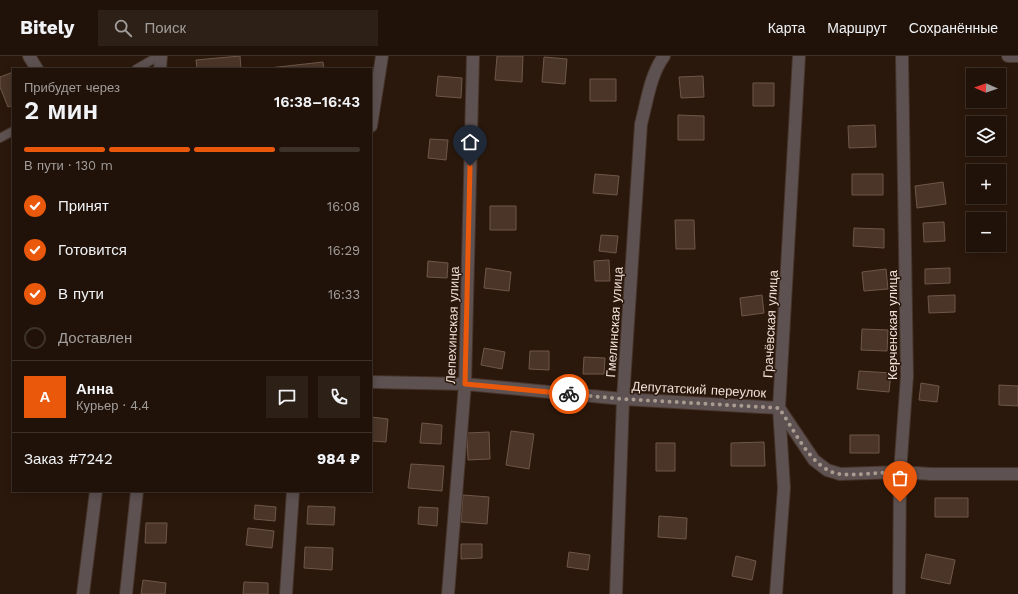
<!DOCTYPE html>
<html lang="ru">
<head>
<meta charset="utf-8">
<style>
	:root { --surface:#201209; --page:#2d2017; --text:#f1f3f6; --muted:#a29e9c; --line:#3d322a; --accent:#ea580c }
	body { margin:0; font-family:"Work Sans",sans-serif; background:var(--page); color:var(--text); height:100vh; display:flex; flex-direction:column; font-size:15px; white-space:nowrap }
	* { box-sizing:border-box; margin:0 }
	p { font-size:13px; color:var(--muted) }
	.icon { flex:none; width:22px; height:22px; fill:none; stroke:currentColor; stroke-width:2; stroke-linecap:round; stroke-linejoin:round }
	.map { position:relative; flex:1; overflow:hidden }
	.drawer { position:absolute; left:12px; top:12px; width:360px; height:424px; display:flex; flex-direction:column; background:var(--surface); border-radius:0px; box-shadow:0 2px 10px #0003,0 0 0 1px var(--line) }
	.drawer>* { flex:none }
	.needle { width:26px; rotate:272deg }
	.buttons { position:absolute; left:966px; top:12px; display:grid; gap:8px }
	.buttons a { display:grid; place-items:center; width:40px; height:40px; border-radius:0px; background:var(--surface); box-shadow:0 2px 10px #0003,0 0 0 1px var(--line); font-size:20px }
	.pin { position:absolute; display:grid; place-items:center; width:34px; height:34px; color:#fff; margin:-41px -17px; border-radius:50% 50% 50% 0; rotate:-45deg; box-shadow:0 0 4px #0007 }
	.pin .icon { rotate:45deg }
	.courier { position:absolute; display:grid; place-items:center; width:40px; height:40px; margin:-20px; border:3px solid #ea580c; border-radius:50%; background:#fff; color:#222; box-shadow:0 1px 5px #0007 }
	.summary em { font-style:normal; font-weight:600 }
	.summary div { display:flex; flex-direction:column-reverse }
	.summary { display:flex; align-items:center; justify-content:space-between; height:68px; padding:0 12px }
	h1 { font-size:26px; font-weight:600; line-height:30px }
	.bar { display:grid; grid-template-columns:repeat(4,1fr); gap:6px 4px; align-content:center; height:48px; padding:0 12px }
	.bar i { height:5px; border-radius:3px; background:var(--line) }
	.bar .active { background:var(--accent) }
	.bar p { grid-column:span 4 }
	.line { display:flex; align-items:center; gap:10px; padding:0 12px; border-top:1px solid var(--line) }
	.line div { flex:1 }
	.round { display:grid; place-items:center; flex:none; width:42px; height:42px; border-radius:0px; background:var(--page) }
	ol { padding:0 12px; list-style:none }
	li { display:flex; align-items:center; gap:12px; height:44px }
	li p { margin-inline-start:auto }
	li .icon { padding:4px; border-radius:50%; background:var(--accent); color:#fff; stroke-width:4 }
	li:last-child { color:var(--muted) }
	li i { width:22px; height:22px; border:2px solid var(--line); border-radius:50% }
	header { display:flex; align-items:center; gap:24px; box-sizing:border-box; height:56px; padding:0 20px; background:var(--surface); border-bottom:1px solid var(--line) }
	header strong { font-size:19px }
	nav { display:flex; gap:22px; margin-inline-start:auto; font-size:14px }
	.search { width:280px; height:36px; background:var(--page); display:flex; align-items:center; gap:10px; box-sizing:border-box; padding:0 14px; border-radius:0px; color:var(--muted); font-size:15px }
	.map>svg:first-child { display:block }
</style>
</head>
<body>
<header>
<strong>Bitely</strong>
<div class="search"><svg class="icon" aria-label="search" viewBox="0 0 24 24"><circle cx="10" cy="10" r="6"/><path d="M15 15l6 6"/></svg>Поиск</div>
<nav><a>Карта</a><a>Маршрут</a><a>Сохранённые</a></nav>
</header>
<div class="map">
<svg width="1018" height="538" viewBox="0 0 1018 538">
	<rect width="100%" height="100%" fill="#2b180c"/>
	<path fill="#4b3529" stroke="#6e5749" d="M240,0L241,13H197L196,4Z
		M497,0H523L522,26L495,24Z
		M544,1L567,3L565,28L542,26Z
		M323,6L324,13H260Z
		M13,16V49L8,51L0,31V21Z
		M438,20L462,22L461,42L436,40Z
		M703,20L704,41L681,42L679,21Z
		M590,23H616V45H590Z
		M753,27H774V50H753Z
		M678,59L704,60V84H678Z
		M875,69L876,91L849,92L848,70Z
		M430,83L448,84L446,104L428,102Z
		M595,118L619,120L617,139L593,137Z
		M852,118H883V139H852Z
		M943,126L946,148L917,152L915,130Z
		M490,150H516V174H490Z
		M675,164H694L695,193H676Z
		M944,166L945,185L924,186L923,167Z
		M854,172L884,173V192L853,190Z
		M601,179L618,180L616,197L599,195Z
		M609,204L610,225H595L594,205Z
		M428,205L448,207L447,222L427,221Z
		M486,212L511,216L509,235L484,232Z
		M950,212V227L925,228V213Z
		M886,213L888,233L864,235L862,216Z
		M762,239L764,257L742,260L740,242Z
		M955,239V256L929,257L928,240Z
		M862,273L888,274L887,295L861,294Z
		M484,292L505,296L502,313L481,309Z
		M530,295H549V314L529,313Z
		M584,301L605,302L604,318H583Z
		M859,315L891,317L889,336L857,333Z
		M921,327L939,330L937,346L919,344Z
		M999,329L1018,330V350L999,349Z
		M371,361L388,363L386,386L371,385Z
		M422,367L442,369L441,388L420,387Z
		M511,375L534,378L529,413L506,409Z
		M489,376L490,403L468,404L467,377Z
		M850,379H879V397H850Z
		M764,386L765,410H731V387Z
		M656,387H675V415H656Z
		M411,408L444,410L442,435L408,432Z
		M463,439L489,441L487,468L461,466Z
		M935,442H968V461H935Z
		M255,449L276,451L275,465L254,463Z
		M308,450L335,451L334,469L307,468Z
		M419,451L438,452L437,470L418,468Z
		M659,460L687,462L686,483L658,481Z
		M146,467H167L166,487H145Z
		M248,472L274,475L272,492L246,489Z
		M461,488H482V502L461,503Z
		M305,491L333,492L332,514L304,512Z
		M569,496L590,499L588,514L567,511Z
		M926,498L955,504L950,528L921,522Z
		M736,500L756,505L752,524L732,520Z
		M143,524L166,527L165,538H141Z
		M244,526L268,527V538H243Z"/>
	<g fill="none" stroke-linecap="round" stroke-linejoin="round">
		<g stroke="#463429" stroke-width="10">
			<path id="lane" d="M136,13L159,0
				M0,82L13,75"/>
		</g>
		<g stroke="#463429" stroke-width="14">
			<path id="street" d="M29,0L37,13
				M1008,0H1018
				M160,13L161,0
				M371,70L382,0
				M371,326L465,328L623,343L779,352L814,404L827,414L840,418L900,416L931,418H1018
				M83,538L96,435
				M126,538L137,435
				M286,538L293,435
				M448,538L465,328L473,0
				M616,538L623,343L641,68C647,46 650,19 664,0
				M776,538L784,432L779,352L799,0
				M899,538L900,416L907,320L902,0"/>
		</g>
		<use href="#lane" stroke="#5e5151" stroke-width="8"/>
		<use href="#street" stroke="#5e5151" stroke-width="12"/>
	</g>
	<g fill="none" stroke-linecap="round" stroke-linejoin="round">
		<path stroke="#aa9b91" stroke-width="4" stroke-dasharray="0 7.2" d="M569,338L623,343L779,352C794,373 812,415 840,418C859,420 880,416 900,416V446"/>
		<path stroke="#ea580c" stroke-width="5" d="M470,110L465,328L569,338"/>
	</g>
	<g text-anchor="middle" stroke-width="3" stroke-linejoin="round" paint-order="stroke">
		<g font-size="13" fill="#efe1d9" stroke="#2b180c">
			<text transform="translate(614 266) rotate(-86)" y="5">Гмелинская улица</text>
			<text transform="translate(770 268) rotate(-87)" y="5">Грачёвская улица</text>
			<text transform="translate(452 269) rotate(-88)" y="5">Лепехинская улица</text>
			<text transform="translate(892 269) rotate(-90)" y="5">Керченская улица</text>
			<text transform="translate(699 333) rotate(3)" y="5">Депутатский переулок</text>
		</g>
	</g>
</svg>
<div class="buttons">
<a><svg class="needle" viewBox="-14 -14 28 28"><path d="M0-13l5 13h-10z" fill="#e53935"/><path d="M0 13l5-13h-10z" fill="#a29e9c"/></svg></a>
<a><svg class="icon" aria-label="layers" viewBox="0 0 24 24"><path d="M12 4l9 5-9 5-9-5zM3 14l9 5 9-5"/></svg></a>
<a>+</a>
<a>−</a>
</div>
<div class="pin" style="left:900px;top:446px;background:#ea580c"><svg class="icon" aria-label="bag" viewBox="0 0 24 24"><path d="M5 8h14l-1 12H6zM9 8a3 3 0 0 1 6 0"/></svg></div>
<div class="pin" style="left:470px;top:110px;background:#1f2937"><svg class="icon" aria-label="home" viewBox="0 0 24 24"><path d="M3 11l9-7 9 7M6 9v11h12V9"/></svg></div>
<div class="courier" style="left:569px;top:338px"><svg class="icon" aria-label="bike" viewBox="0 0 24 24"><circle cx="6" cy="16" r="4"/><circle cx="18" cy="16" r="4"/><path d="M6 16l4-8h5l3 8M10 8l3 8H6M13 5h3"/></svg></div>
<section class="drawer">
<div class="summary"><div><h1>2 мин</h1><p>Прибудет через</p></div><em>16:38–16:43</em></div>
<div class="bar"><i class="active"></i><i class="active"></i><i class="active"></i><i></i><p>В пути · 130 m</p></div>
<ol>
<li><svg class="icon" aria-label="check" viewBox="0 0 24 24"><path d="M5 12l5 5 9-10"/></svg>Принят<p>16:08</p></li>
<li><svg class="icon" aria-label="check" viewBox="0 0 24 24"><path d="M5 12l5 5 9-10"/></svg>Готовится<p>16:29</p></li>
<li><svg class="icon" aria-label="check" viewBox="0 0 24 24"><path d="M5 12l5 5 9-10"/></svg>В пути<p>16:33</p></li>
<li><i></i>Доставлен</li>
</ol>
<div class="line" style="height:72px"><b class="round" style="background:var(--accent);color:#fff">А</b><div><b>Анна</b><p>Курьер · 4.4</p></div><a class="round"><svg class="icon" aria-label="chat" viewBox="0 0 24 24"><path d="M4 5h16v11H9l-5 4z"/></svg></a><a class="round"><svg class="icon" aria-label="phone" viewBox="0 0 24 24"><path d="M5 4h4l2 5-3 2q2 4 5 5l2-3 5 2v4C11 20 4 13 5 4z"/></svg></a></div>
<div class="line" style="height:52px"><div>Заказ #7242</div><b>984 ₽</b></div>
</section>
</div>
</body>
</html>
